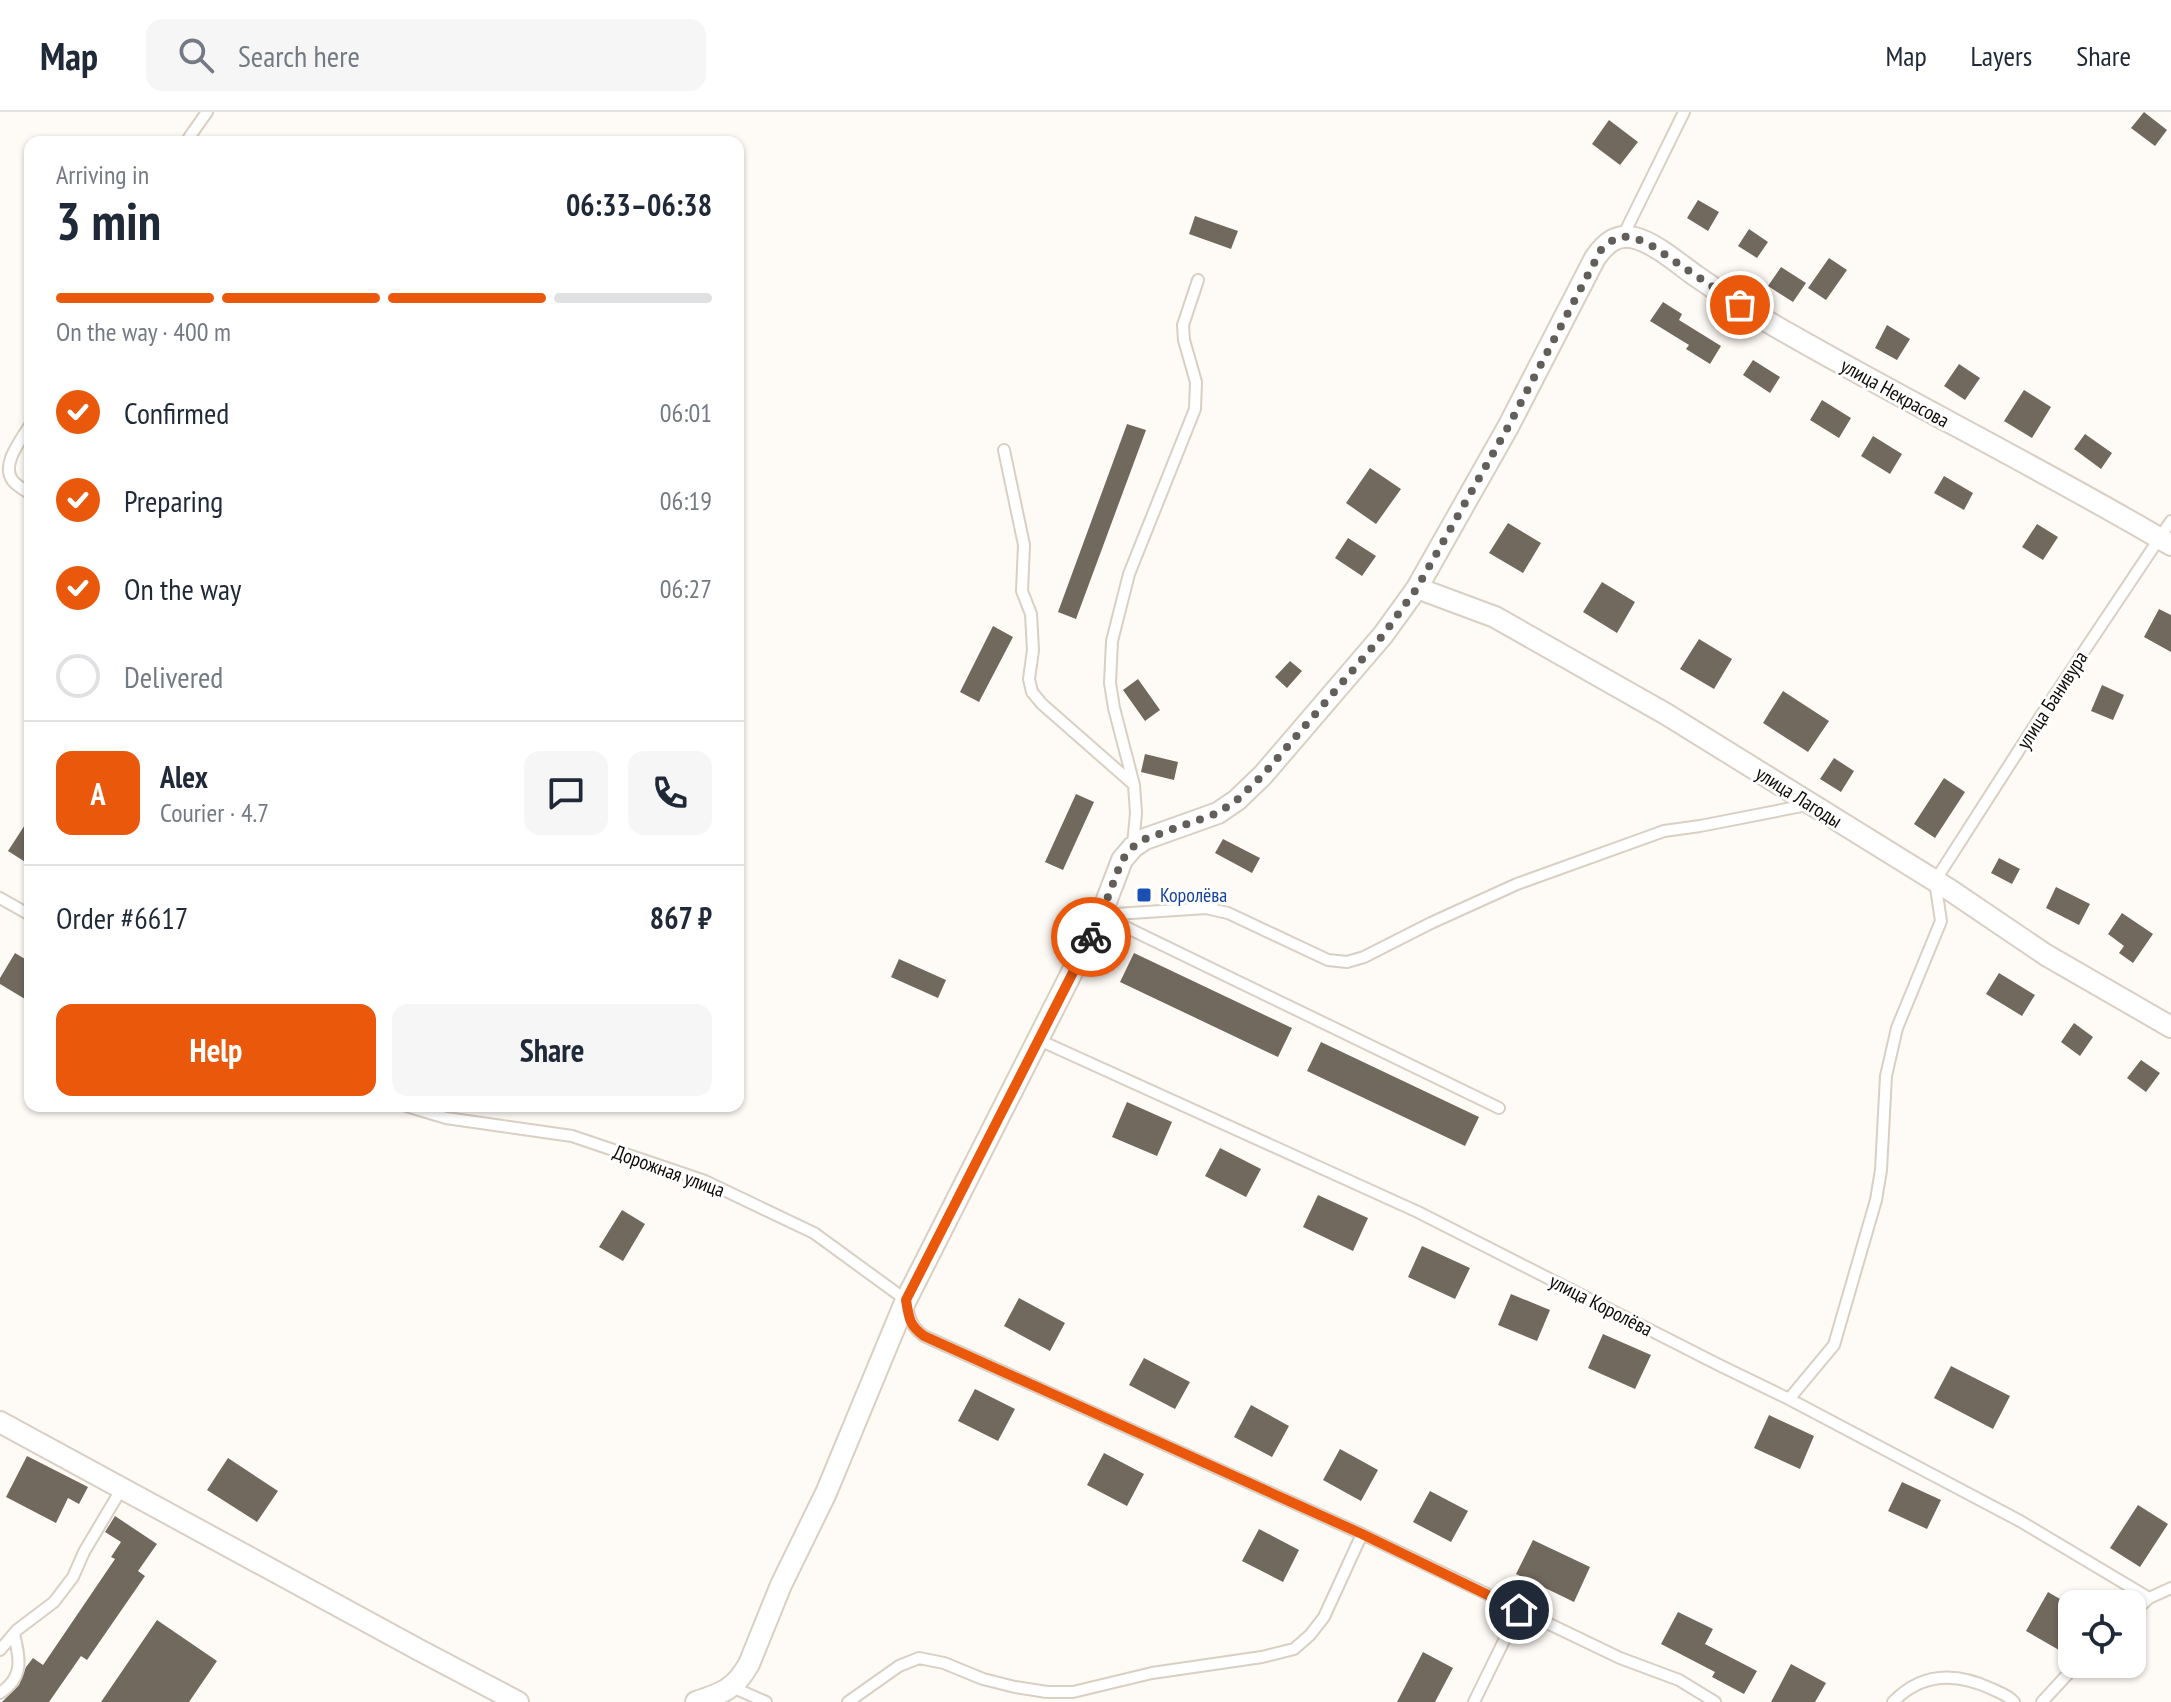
<!DOCTYPE html>
<html lang="en">
<head>
<meta charset="utf-8">
<style>
	:root { --surface:#fff; --page:#f6f6f7; --text:#1f2937; --muted:#747a83; --line:#e0e1e3; --accent:#ea580c }
	body { margin:0; font-family:"PT Sans Narrow",sans-serif; background:var(--page); color:var(--text); height:100vh; display:flex; flex-direction:column; font-size:30px; white-space:nowrap }
	* { box-sizing:border-box; margin:0 }
	p { font-size:26px; color:var(--muted) }
	.icon { flex:none; width:44px; height:44px; fill:none; stroke:currentColor; stroke-width:2; stroke-linecap:round; stroke-linejoin:round }
	.map { position:relative; flex:1; overflow:hidden }
	.panel { position:absolute; left:24px; top:24px; width:720px; height:976px; display:flex; flex-direction:column; background:var(--surface); border-radius:16px; box-shadow:0 2px 6px #0004 }
	.panel>* { flex:none }
	.buttons { position:absolute; left:2058px; top:1478px; display:grid; gap:16px }
	.buttons a { display:grid; place-items:center; width:88px; height:88px; border-radius:16px; background:var(--surface); box-shadow:0 2px 6px #0004; font-size:40px }
	.pin { position:absolute; display:grid; place-items:center; width:68px; height:68px; color:#fff; margin:-34px; border:4px solid #fff; border-radius:50%; box-shadow:0 2px 8px #0007 }
	.courier { position:absolute; display:grid; place-items:center; width:80px; height:80px; margin:-40px; border:6px solid #ea580c; border-radius:50%; background:#fff; color:#222; box-shadow:0 2px 10px #0007 }
	.overview em { font-style:normal; font-weight:700 }
	.overview div { display:flex; flex-direction:column-reverse }
	.overview { display:flex; align-items:center; justify-content:space-between; height:136px; padding:0 32px }
	h1 { font-size:52px; font-weight:700; line-height:60px }
	.bar { display:grid; grid-template-columns:repeat(4,1fr); gap:12px 8px; align-content:center; height:96px; padding:0 32px }
	.bar i { height:10px; border-radius:6px; background:var(--line) }
	.bar .active { background:var(--accent) }
	.bar p { grid-column:span 4 }
	.line { display:flex; align-items:center; gap:20px; padding:0 32px; border-top:2px solid var(--line) }
	.line div { flex:1 }
	.round { display:grid; place-items:center; flex:none; width:84px; height:84px; border-radius:16px; background:var(--page) }
	ol { padding:0 32px; list-style:none }
	li { display:flex; align-items:center; gap:24px; height:88px }
	li p { margin-inline-start:auto }
	li .icon { padding:8px; border-radius:50%; background:var(--accent); color:#fff; stroke-width:4 }
	li:last-child { color:var(--muted) }
	li i { width:44px; height:44px; border:4px solid var(--line); border-radius:50% }
	.cta { display:flex; gap:16px; margin-top:auto; padding:16px 32px }
	.cta a { flex:1; height:92px; border-radius:16px; background:var(--accent); color:#fff; font-size:32px; font-weight:700; line-height:92px; text-align:center }
	.cta a+a { background:var(--page); color:var(--text) }
	header { display:flex; align-items:center; gap:48px; box-sizing:border-box; height:112px; padding:0 40px; background:var(--surface); border-bottom:2px solid var(--line) }
	header strong { font-size:38px }
	nav { display:flex; gap:44px; margin-inline-start:auto; font-size:28px }
	.search { width:560px; height:72px; background:var(--page); display:flex; align-items:center; gap:20px; box-sizing:border-box; padding:0 28px; border-radius:16px; color:var(--muted); font-size:30px }
	.map>svg:first-child { display:block }
</style>
</head>
<body>
<header>
<strong>Map</strong>
<div class="search"><svg class="icon" aria-label="search" viewBox="0 0 24 24"><circle cx="10" cy="10" r="6"/><path d="M15 15l6 6"/></svg>Search here</div>
<nav><a>Map</a><a>Layers</a><a>Share</a></nav>
</header>
<div class="map">
<svg width="2171" height="1590" viewBox="0 0 2171 1590">
	<rect width="100%" height="100%" fill="#fefaf5"/>
	<path fill="#72695e" d="M2144,0L2167,18L2155,34L2131,16Z
		M1609,8L1638,30L1620,53L1592,32Z
		M1698,88L1719,100L1708,119L1687,106Z
		M1195,104L1238,119L1231,137L1189,122Z
		M1749,117L1768,130L1757,146L1738,134Z
		M1829,146L1847,158L1826,188L1808,176Z
		M1781,155L1806,171L1793,190L1768,174Z
		M1663,190L1682,202L1679,208L1721,234L1710,252L1686,237L1689,233L1650,209Z
		M1887,213L1910,227L1897,248L1875,236Z
		M1753,248L1780,265L1770,281L1743,263Z
		M1959,252L1980,266L1965,288L1944,274Z
		M2024,278L2051,295L2032,326L2004,309Z
		M1822,288L1851,306L1839,326L1810,308Z
		M1127,312L1146,318L1076,507L1058,500Z
		M2085,322L2112,341L2101,357L2074,337Z
		M1873,324L1902,342L1890,362L1861,344Z
		M1370,356L1401,377L1376,412L1346,391Z
		M1944,364L1973,381L1964,398L1934,381Z
		M1508,411L1541,431L1523,461L1489,441Z
		M2037,412L2058,425L2043,448L2022,435Z
		M1348,426L1376,444L1362,464L1335,446Z
		M1602,470L1635,490L1617,521L1583,500Z
		M2159,497L2171,503V540L2144,525Z
		M993,514L1013,525L979,590L960,580Z
		M1699,527L1732,547L1714,577L1680,557Z
		M1290,549L1302,559L1287,576L1275,565Z
		M1138,567L1160,598L1145,609L1123,578Z
		M2102,573L2124,583L2113,608L2091,599Z
		M1783,579L1829,609L1808,640L1763,611Z
		M1145,642L1178,650L1174,668L1141,660Z
		M1834,646L1854,659L1841,680L1820,667Z
		M1944,666L1965,680L1935,726L1914,712Z
		M1076,682L1094,690L1063,758L1045,750Z
		M30,705V753L8,739Z
		M1223,727L1260,746L1252,761L1215,741Z
		M1999,746L2020,757L2012,772L1991,761Z
		M2056,775L2090,792L2079,813L2046,796Z
		M2122,801L2153,822L2133,851L2119,841L2124,834L2108,822Z
		M15,841L30,850V890L0,872V866Z
		M1134,841L1292,916L1278,945L1120,870Z
		M899,847L946,868L938,886L891,865Z
		M1999,861L2035,883L2022,904L1986,882Z
		M2074,911L2093,925L2080,944L2061,930Z
		M1321,930L1479,1005L1465,1034L1307,959Z
		M2141,948L2160,961L2146,980L2127,966Z
		M1127,990L1172,1010L1157,1044L1112,1025Z
		M1220,1036L1261,1057L1246,1085L1205,1064Z
		M1318,1083L1368,1106L1353,1139L1303,1115Z
		M622,1098L645,1112L623,1149L599,1135Z
		M1422,1134L1470,1156L1455,1187L1408,1165Z
		M1511,1182L1550,1198L1537,1229L1498,1213Z
		M1019,1186L1065,1211L1050,1239L1004,1214Z
		M1603,1222L1651,1243L1635,1277L1588,1256Z
		M1144,1246L1190,1270L1175,1297L1129,1273Z
		M1951,1254L2010,1284L1993,1317L1934,1286Z
		M975,1277L1015,1297L998,1329L958,1309Z
		M1251,1293L1289,1314L1272,1345L1234,1325Z
		M1769,1303L1814,1324L1800,1357L1754,1336Z
		M1340,1337L1378,1358L1361,1389L1323,1368Z
		M1104,1341L1144,1362L1127,1394L1087,1373Z
		M27,1344L88,1375L79,1392L68,1386L56,1411L6,1385Z
		M228,1346L278,1379L257,1410L207,1378Z
		M1902,1370L1941,1388L1927,1417L1888,1399Z
		M1430,1379L1468,1399L1451,1430L1413,1410Z
		M2138,1393L2168,1412L2140,1455L2110,1436Z
		M115,1404L157,1432L138,1459L145,1464L87,1548L81,1544L49,1590H2L19,1573L26,1555L33,1546L43,1553L115,1447L111,1445L121,1430L105,1420Z
		M1259,1417L1299,1438L1283,1470L1242,1449Z
		M1533,1428L1590,1455L1574,1490L1516,1462Z
		M2048,1480L2072,1494V1515L2059,1538L2026,1519Z
		M1678,1500L1713,1517L1705,1532L1757,1559L1744,1582L1712,1565L1715,1560L1661,1532Z
		M157,1508L217,1549L189,1590H101Z
		M1423,1540L1453,1556L1435,1590H1397Z
		M1791,1552L1826,1571L1815,1590H1771Z"/>
	<g fill="none" stroke-linecap="round" stroke-linejoin="round">
		<g stroke="#d9cfc2" stroke-width="14">
			<path id="lane" d="M186,30L207,0
				M1623,124L1684,0
				M30,313C21,328 0,353 13,369C17,374 25,378 30,382
				M1004,338L1024,433L1022,479L1031,502L1033,538L1029,567L1032,580L1042,592L1132,671
				M1133,733L1136,701L1134,673L1114,596L1110,571L1112,529L1129,462L1195,297L1196,270L1184,228L1183,213L1198,168
				M0,786L30,803
				M1101,803L1206,796L1228,801L1328,848L1347,850L1364,845L1431,811L1517,772L1664,719L1700,714L1807,693
				M1103,804L1499,996
				M1039,928L1418,1100L1719,1253L1789,1287L2020,1409L2149,1486
				M406,994L446,1006L572,1024L705,1069L814,1121L906,1188C909,1205 910,1214 924,1224L1362,1422L1620,1546L1679,1568L1715,1590
				M1789,1287L1834,1233L1876,1088L1881,1058L1886,964L1897,916L1941,809L1935,769L2044,599L2171,409
				M2132,1502L2149,1486L2171,1476
				M0,1538L17,1518L54,1490L73,1465L84,1440L122,1376
				M732,1575L766,1590
				M0,1581C24,1565 20,1547 14,1522
				M848,1590L899,1554L919,1546L944,1551L983,1567L1015,1575L1047,1580H1073L1152,1561L1262,1545L1294,1537L1310,1523L1324,1505L1362,1422
				M1474,1590L1519,1498
				M1893,1590C1922,1560 1956,1560 1992,1577C2000,1581 2008,1583 2014,1590
				M2042,1590L2077,1552"/>
		</g>
		<g stroke="#d9cfc2" stroke-width="24">
			<path id="street" d="M1417,476L1495,505L1666,602L1950,778L2046,843L2171,915
				M0,1310L421,1539L518,1590
				M696,1590C723,1581 735,1577 749,1552L781,1473L826,1381L906,1188L1101,803L1122,748L1133,735L1145,727L1218,701L1237,688L1263,663L1383,523L1417,476L1508,315L1595,146C1605,132 1616,121 1635,126C1655,131 1679,152 1696,164C1726,185 1757,204 1789,222C1915,294 2046,359 2171,433"/>
		</g>
		<use href="#lane" stroke="#fff" stroke-width="10"/>
		<use href="#street" stroke="#fff" stroke-width="20"/>
	</g>
	<g fill="none" stroke-linecap="round" stroke-linejoin="round">
		<path stroke="#625f5a" stroke-width="8" stroke-dasharray="0 14.4" d="M1091,825L1101,803L1122,748L1133,735L1145,727L1218,701L1237,688L1263,663L1383,523L1417,476L1508,315L1602,136C1621,120 1631,123 1652,134L1740,193"/>
		<path stroke="#ea580c" stroke-width="10" d="M1091,825L906,1188C909,1206 909,1213 924,1224L1362,1422L1519,1498"/>
	</g>
	<rect fill="#1a4fb4" stroke="#fff" stroke-width="3" x="1136" y="775" width="16" height="16" rx="4"/>
	<g text-anchor="middle" stroke-width="6" stroke-linejoin="round" paint-order="stroke">
		<g font-size="20" fill="#0e0b07" stroke="#fff">
			<text transform="translate(1895 281) rotate(29)" y="7">улица Некрасова</text>
			<text transform="translate(2052 588) rotate(-57)" y="7">улица Банивура</text>
			<text transform="translate(1799 685) rotate(32)" y="7">улица Лагоды</text>
			<text transform="translate(669 1059) rotate(20)" y="7">Дорожная улица</text>
			<text transform="translate(1601 1193) rotate(27)" y="7">улица Королёва</text>
		</g>
		<g font-size="20" fill="#164399" stroke="#fff" text-anchor="start">
			<text x="1160" y="790">Королёва</text>
		</g>
	</g>
</svg>
<div class="buttons">
<a><svg class="icon" aria-label="locate" viewBox="0 0 24 24"><circle cx="12" cy="12" r="6"/><path d="M12 2v4M12 18v4M2 12h4M18 12h4"/></svg></a>
</div>
<div class="pin" style="left:1740px;top:193px;background:#ea580c"><svg class="icon" aria-label="bag" viewBox="0 0 24 24"><path d="M5 8h14l-1 12H6zM9 8a3 3 0 0 1 6 0"/></svg></div>
<div class="pin" style="left:1519px;top:1498px;background:#1f2937"><svg class="icon" aria-label="home" viewBox="0 0 24 24"><path d="M3 11l9-7 9 7M6 9v11h12V9"/></svg></div>
<div class="courier" style="left:1091px;top:825px"><svg class="icon" aria-label="bike" viewBox="0 0 24 24"><circle cx="6" cy="16" r="4"/><circle cx="18" cy="16" r="4"/><path d="M6 16l4-8h5l3 8M10 8l3 8H6M13 5h3"/></svg></div>
<section class="panel">
<div class="overview"><div><h1>3 min</h1><p>Arriving in</p></div><em>06:33–06:38</em></div>
<div class="bar"><i class="active"></i><i class="active"></i><i class="active"></i><i></i><p>On the way · 400 m</p></div>
<ol>
<li><svg class="icon" aria-label="check" viewBox="0 0 24 24"><path d="M5 12l5 5 9-10"/></svg>Confirmed<p>06:01</p></li>
<li><svg class="icon" aria-label="check" viewBox="0 0 24 24"><path d="M5 12l5 5 9-10"/></svg>Preparing<p>06:19</p></li>
<li><svg class="icon" aria-label="check" viewBox="0 0 24 24"><path d="M5 12l5 5 9-10"/></svg>On the way<p>06:27</p></li>
<li><i></i>Delivered</li>
</ol>
<div class="line" style="height:144px"><b class="round" style="background:var(--accent);color:#fff">A</b><div><b>Alex</b><p>Courier · 4.7</p></div><a class="round"><svg class="icon" aria-label="chat" viewBox="0 0 24 24"><path d="M4 5h16v11H9l-5 4z"/></svg></a><a class="round"><svg class="icon" aria-label="phone" viewBox="0 0 24 24"><path d="M5 4h4l2 5-3 2q2 4 5 5l2-3 5 2v4C11 20 4 13 5 4z"/></svg></a></div>
<div class="line" style="height:104px"><div>Order #6617</div><b>867 ₽</b></div>
<div class="cta"><a>Help</a><a>Share</a></div>
</section>
</div>
</body>
</html>
